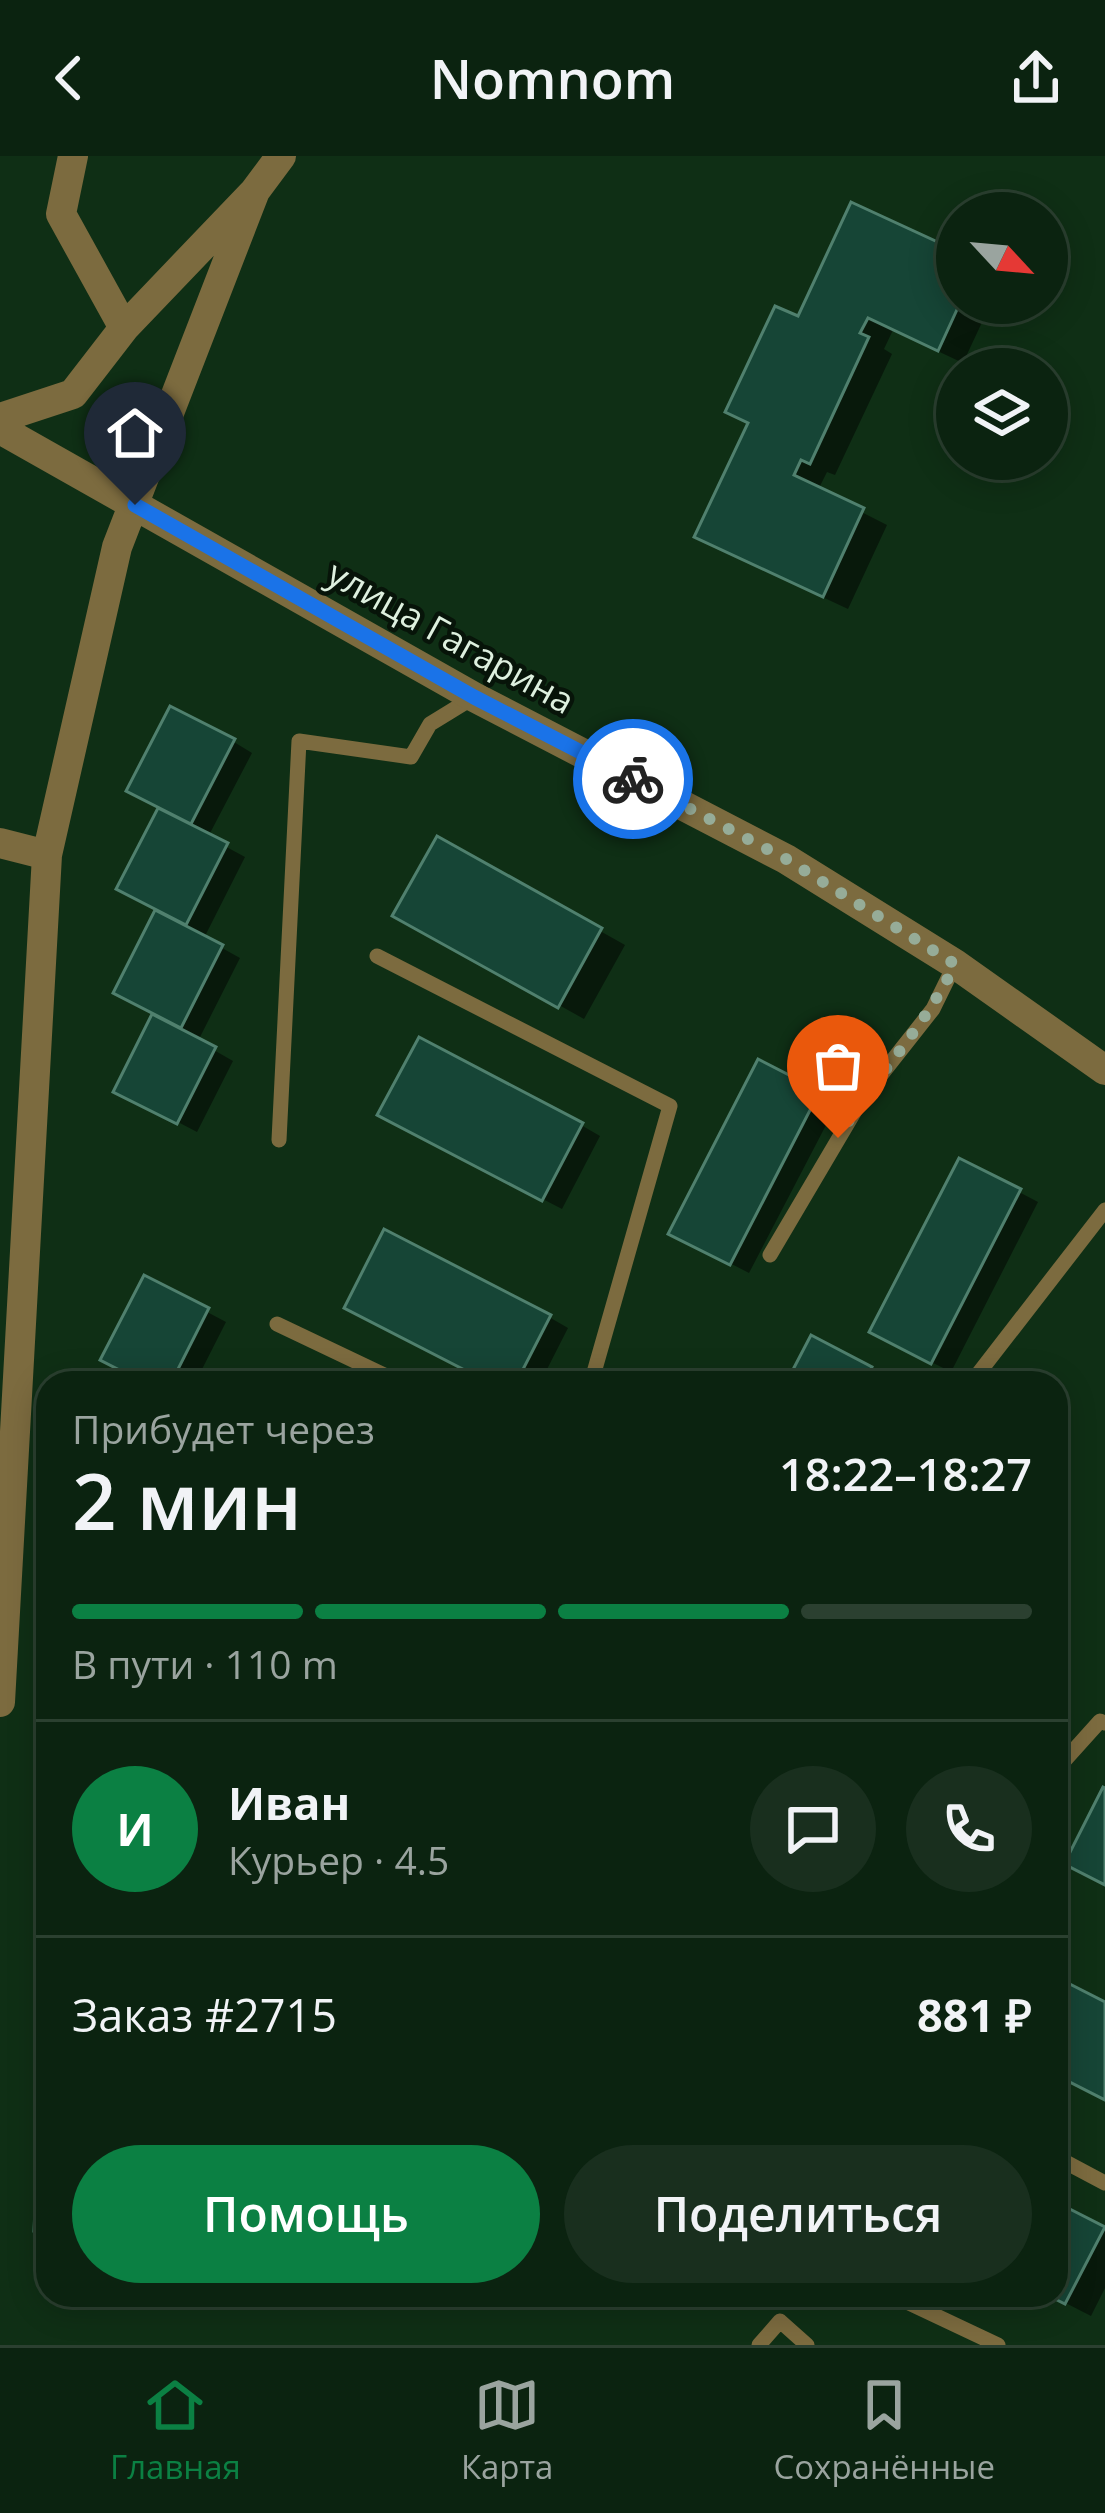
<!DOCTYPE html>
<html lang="ru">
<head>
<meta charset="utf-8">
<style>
	:root { --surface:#0b2310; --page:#192f1e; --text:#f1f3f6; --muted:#9aa49f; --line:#2b4030; --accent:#0b8043 }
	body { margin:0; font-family:"Open Sans",sans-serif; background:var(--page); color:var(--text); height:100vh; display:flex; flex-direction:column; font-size:45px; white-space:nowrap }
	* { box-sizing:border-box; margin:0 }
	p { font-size:39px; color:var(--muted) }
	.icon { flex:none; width:66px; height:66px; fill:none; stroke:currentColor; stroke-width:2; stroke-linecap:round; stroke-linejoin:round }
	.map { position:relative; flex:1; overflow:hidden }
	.details { position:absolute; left:36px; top:1215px; width:1032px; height:936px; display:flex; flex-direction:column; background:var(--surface); border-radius:36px; box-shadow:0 6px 30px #0003,0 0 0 3px var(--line) }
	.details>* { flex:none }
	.needle { width:78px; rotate:116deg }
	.tools { position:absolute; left:936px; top:36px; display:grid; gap:24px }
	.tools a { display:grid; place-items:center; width:132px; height:132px; border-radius:50%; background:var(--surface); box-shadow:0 6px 30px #0003,0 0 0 3px var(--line); font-size:60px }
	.pin { position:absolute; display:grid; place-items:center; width:102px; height:102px; color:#fff; margin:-123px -51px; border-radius:50% 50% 50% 0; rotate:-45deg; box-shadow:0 0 12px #0007 }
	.pin .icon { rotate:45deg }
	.courier { position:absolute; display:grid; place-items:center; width:120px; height:120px; margin:-60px; border:9px solid #1a73e8; border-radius:50%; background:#fff; color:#222; box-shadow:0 3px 15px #0007 }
	.summary em { font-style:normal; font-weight:600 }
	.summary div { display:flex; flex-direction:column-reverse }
	.summary { display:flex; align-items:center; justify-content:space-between; height:204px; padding:0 36px }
	h1 { font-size:78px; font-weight:600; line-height:90px }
	.bar { display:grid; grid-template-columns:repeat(4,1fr); gap:18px 12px; align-content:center; height:144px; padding:0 36px }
	.bar i { height:15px; border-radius:9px; background:var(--line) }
	.bar .selected { background:var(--accent) }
	.bar p { grid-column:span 4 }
	.line { display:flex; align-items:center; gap:30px; padding:0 36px; border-top:3px solid var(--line) }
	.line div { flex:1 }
	.round { display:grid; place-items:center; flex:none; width:126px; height:126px; border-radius:63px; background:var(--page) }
	.primary-button { display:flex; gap:24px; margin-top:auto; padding:24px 36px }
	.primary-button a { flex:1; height:138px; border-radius:72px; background:var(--accent); color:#fff; font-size:48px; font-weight:600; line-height:138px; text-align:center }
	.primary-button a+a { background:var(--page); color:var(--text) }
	header { display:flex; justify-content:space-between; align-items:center; height:156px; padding:0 36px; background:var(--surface); font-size:54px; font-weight:600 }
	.tabs { display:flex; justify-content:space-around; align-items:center; height:168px; border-top:3px solid var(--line); background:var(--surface); font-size:33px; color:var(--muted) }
	.tabs a { display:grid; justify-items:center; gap:6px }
	.tabs .selected { color:var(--accent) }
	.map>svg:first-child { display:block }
</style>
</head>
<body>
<header><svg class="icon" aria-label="back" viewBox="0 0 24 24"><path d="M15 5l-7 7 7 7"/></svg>Nomnom<svg class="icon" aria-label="share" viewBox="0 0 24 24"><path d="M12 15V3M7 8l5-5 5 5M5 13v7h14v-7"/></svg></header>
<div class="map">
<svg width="1105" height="2189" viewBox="0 0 1105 2189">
	<rect width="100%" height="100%" fill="#0f2f15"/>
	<path fill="#0007" d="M957,98V147H991L963,207L893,174L884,193L892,198L835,319L827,316L818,334L887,369L848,453L722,394L799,164Z
		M234,586L252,597L208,681L245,701L204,782L240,802L198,885L233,905L197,976L117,934L156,857L117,836L159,753L120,732L162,651Z
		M438,684L625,789L584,863L396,758Z
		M818,938L837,948L749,1117L691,1087Z
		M400,969H581L600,980L562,1053Z
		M1019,1036L1038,1046L951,1216L892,1186Z
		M145,1123L226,1166L195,1227H133Z
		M549,1161L568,1172L540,1227H494Z
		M871,1213L889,1224L888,1227H789Z
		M1056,2049L1105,2075V2132L1091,2160L1050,2139H1056Z"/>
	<path fill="#164536" stroke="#50806e" stroke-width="3" d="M851,46L957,95V147H960L938,195L868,162L860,177L869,181L810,308L801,304L794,319L864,352L823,441L694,381L748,267L725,256L775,150L798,160Z
		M170,550L235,583L191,668L126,635Z
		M158,652L228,687L186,769L116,733Z
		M437,680L602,772L558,852L392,760Z
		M155,754L223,789L181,872L113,837Z
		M152,858L216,891L177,968L113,936Z
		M419,881L583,967L542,1045L377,959Z
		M758,903L820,935L730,1109L668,1078Z
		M959,1002L1021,1033L931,1208L869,1176Z
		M384,1073L551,1159L516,1227H490L344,1152Z
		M144,1119L209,1152L171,1227H145L100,1204Z
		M811,1179L872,1211L864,1227H786Z
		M1103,1631L1105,1632V1729L1064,1708Z
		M48,1766V2075H34Z
		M1056,1821L1105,1846V1944L1056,1919Z
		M1056,2046L1105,2071L1065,2148L1047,2139H1056Z"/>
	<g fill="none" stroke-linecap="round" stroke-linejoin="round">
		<path stroke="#7c6b3f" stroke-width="15" d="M377,800L670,950L591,1227
			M279,984L299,585L411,601L430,568L474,541
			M770,1099L862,943L933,853L955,808
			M277,1168L401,1227
			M971,1227L1105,1054
			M1056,1614L1100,1565L1105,1567
			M1056,2001L1105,2027
			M300,2139H381
			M892,2139L998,2189
			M759,2189L780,2165L807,2189"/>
		<path stroke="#7c6b3f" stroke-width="30" d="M73,0L61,58L124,172
			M0,262L73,238L124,172L255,35L281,0
			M0,273L474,541L786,703L955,808L1105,914
			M0,687L47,699
			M0,1546L47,699L117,391L255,35"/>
	</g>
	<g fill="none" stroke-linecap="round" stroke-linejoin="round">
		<path stroke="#96ac98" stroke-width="12" stroke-dasharray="0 21.6" d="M633,623L786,703L955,808C925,872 874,921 838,982"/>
		<path stroke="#1a73e8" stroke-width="15" d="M135,349L474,541L633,623"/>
	</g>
	<g text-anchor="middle" stroke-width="9" stroke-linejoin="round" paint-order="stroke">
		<g font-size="36" fill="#def0df" stroke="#071409">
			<text transform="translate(451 481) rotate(29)" y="13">улица Гагарина</text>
		</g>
	</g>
</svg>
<div class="tools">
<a><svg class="needle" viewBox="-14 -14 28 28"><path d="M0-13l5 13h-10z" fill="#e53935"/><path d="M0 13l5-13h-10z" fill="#9aa49f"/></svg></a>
<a><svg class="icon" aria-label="layers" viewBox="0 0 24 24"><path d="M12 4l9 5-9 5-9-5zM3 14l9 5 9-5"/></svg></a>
</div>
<div class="pin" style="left:838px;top:982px;background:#ea580c"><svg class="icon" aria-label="bag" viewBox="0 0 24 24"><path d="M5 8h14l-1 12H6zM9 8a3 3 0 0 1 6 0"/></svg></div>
<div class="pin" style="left:135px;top:349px;background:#1f2937"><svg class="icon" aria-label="home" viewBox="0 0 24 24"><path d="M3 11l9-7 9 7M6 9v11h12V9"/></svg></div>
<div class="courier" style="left:633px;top:623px"><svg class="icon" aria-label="bike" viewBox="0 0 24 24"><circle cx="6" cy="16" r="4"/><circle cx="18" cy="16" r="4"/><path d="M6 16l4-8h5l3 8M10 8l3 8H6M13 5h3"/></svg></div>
<section class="details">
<div class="summary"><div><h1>2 мин</h1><p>Прибудет через</p></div><em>18:22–18:27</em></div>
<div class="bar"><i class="selected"></i><i class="selected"></i><i class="selected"></i><i></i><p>В пути · 110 m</p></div>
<div class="line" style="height:216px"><b class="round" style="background:var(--accent);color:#fff">И</b><div><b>Иван</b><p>Курьер · 4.5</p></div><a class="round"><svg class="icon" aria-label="chat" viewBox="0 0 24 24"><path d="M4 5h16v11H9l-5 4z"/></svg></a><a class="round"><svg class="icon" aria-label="phone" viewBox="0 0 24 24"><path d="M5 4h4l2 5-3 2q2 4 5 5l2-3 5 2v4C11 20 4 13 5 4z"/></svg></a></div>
<div class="line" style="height:156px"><div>Заказ #2715</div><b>881 ₽</b></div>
<div class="primary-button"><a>Помощь</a><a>Поделиться</a></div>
</section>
</div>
<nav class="tabs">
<a class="selected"><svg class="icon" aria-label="home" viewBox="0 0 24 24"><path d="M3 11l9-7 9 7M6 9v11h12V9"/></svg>Главная</a>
<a><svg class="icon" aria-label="map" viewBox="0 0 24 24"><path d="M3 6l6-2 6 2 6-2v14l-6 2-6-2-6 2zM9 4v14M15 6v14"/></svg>Карта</a>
<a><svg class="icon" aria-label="saved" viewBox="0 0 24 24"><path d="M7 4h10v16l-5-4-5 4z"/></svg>Сохранённые</a>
</nav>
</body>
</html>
